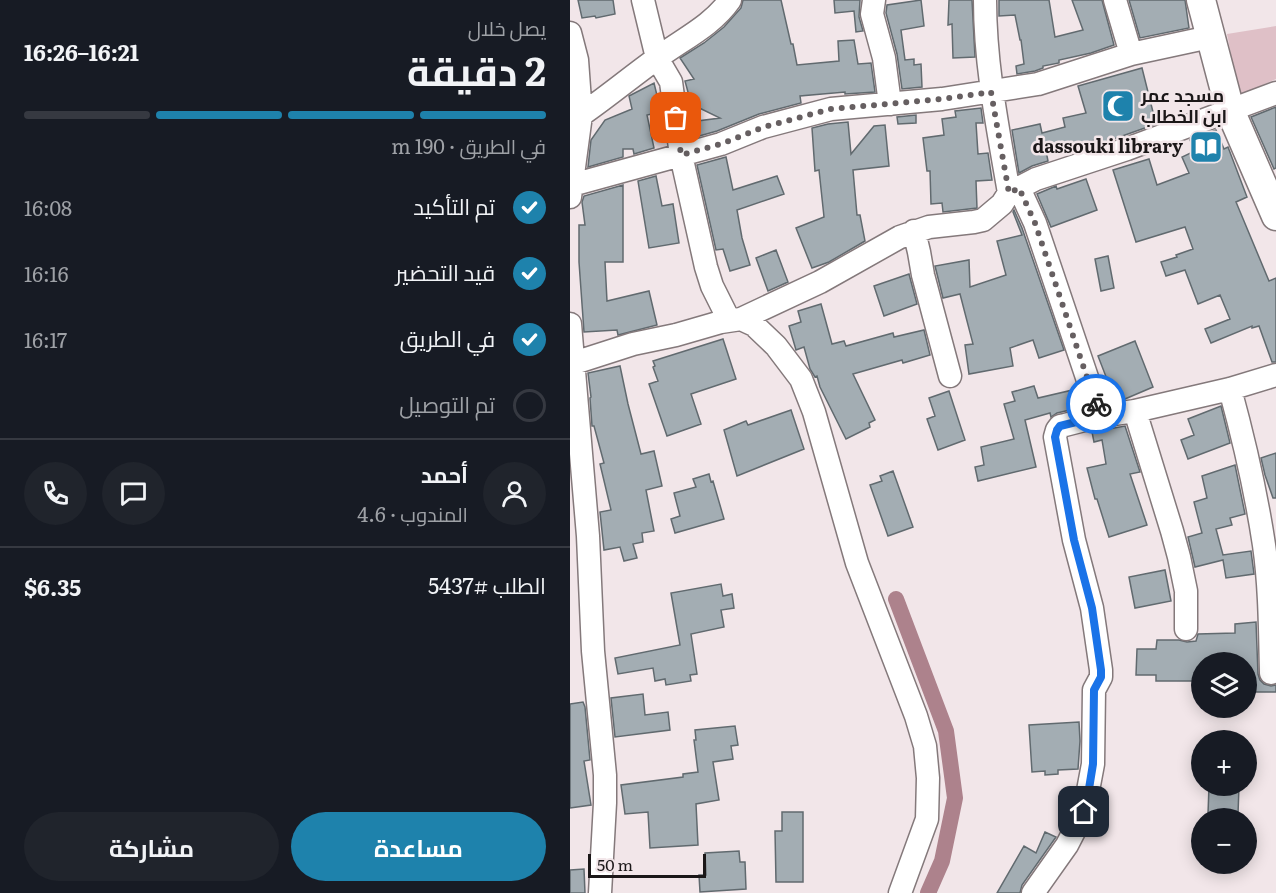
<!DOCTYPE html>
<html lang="ar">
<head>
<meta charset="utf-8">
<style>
	:root { --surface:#171b24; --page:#20242c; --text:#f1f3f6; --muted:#9ea1a6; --line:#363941; --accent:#1e82ac }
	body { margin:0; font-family:Literata,Cairo,serif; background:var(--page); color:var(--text); direction:rtl; height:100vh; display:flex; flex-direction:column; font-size:22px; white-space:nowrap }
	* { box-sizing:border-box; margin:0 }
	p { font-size:20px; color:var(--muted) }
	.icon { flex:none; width:33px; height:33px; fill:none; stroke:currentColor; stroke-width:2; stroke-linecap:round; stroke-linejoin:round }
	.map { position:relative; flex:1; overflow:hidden; direction:ltr }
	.details { display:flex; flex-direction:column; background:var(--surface); width:570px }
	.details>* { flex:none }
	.fabs { position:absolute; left:621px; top:652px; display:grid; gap:12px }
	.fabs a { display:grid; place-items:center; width:66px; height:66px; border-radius:50%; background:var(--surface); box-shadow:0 3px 15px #0003; font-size:30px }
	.scale { position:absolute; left:18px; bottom:15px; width:118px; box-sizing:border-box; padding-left:6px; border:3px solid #1b1718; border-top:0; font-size:16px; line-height:21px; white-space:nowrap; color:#1b1718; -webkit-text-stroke:4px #f2e6e9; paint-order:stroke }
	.pin { position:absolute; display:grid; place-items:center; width:51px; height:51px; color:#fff; margin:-26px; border-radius:12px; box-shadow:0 3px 9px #0006 }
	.courier { position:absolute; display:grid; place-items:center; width:60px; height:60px; margin:-30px; border:4px solid #1a73e8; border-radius:50%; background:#fff; color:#222; box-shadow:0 2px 8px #0007 }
	.head em { font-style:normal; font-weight:700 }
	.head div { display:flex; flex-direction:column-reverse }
	.head { display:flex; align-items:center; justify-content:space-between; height:102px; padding:0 24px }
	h1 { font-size:39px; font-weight:700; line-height:45px }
	.bar { display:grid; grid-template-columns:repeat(4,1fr); gap:9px 6px; align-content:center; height:72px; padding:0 24px }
	.bar i { height:8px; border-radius:4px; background:var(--line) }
	.bar .current { background:var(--accent) }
	.bar p { grid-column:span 4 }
	.line { display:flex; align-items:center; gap:15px; padding:0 24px; border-top:2px solid var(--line) }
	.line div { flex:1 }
	.round { display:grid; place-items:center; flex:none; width:63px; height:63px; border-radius:32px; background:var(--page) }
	ol { padding:0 24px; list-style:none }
	li { display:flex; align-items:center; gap:18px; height:66px }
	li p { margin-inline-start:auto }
	li .icon { padding:6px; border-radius:50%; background:var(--accent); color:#fff; stroke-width:4 }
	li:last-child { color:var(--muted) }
	li i { width:33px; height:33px; border:3px solid var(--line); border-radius:50% }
	.action { display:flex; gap:12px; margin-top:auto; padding:12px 24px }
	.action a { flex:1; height:69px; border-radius:36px; background:var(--accent); color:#fff; font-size:24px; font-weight:700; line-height:69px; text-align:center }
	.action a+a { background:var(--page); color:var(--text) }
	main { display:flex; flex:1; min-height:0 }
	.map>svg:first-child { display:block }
</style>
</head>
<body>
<main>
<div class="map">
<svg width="706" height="893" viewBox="0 0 706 893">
	<rect width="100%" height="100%" fill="#f2e6e9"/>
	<path fill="#dfc0c7" d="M706,26V79L669,96L657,34Z"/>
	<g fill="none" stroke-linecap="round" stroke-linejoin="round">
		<path stroke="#ad828c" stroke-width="16" d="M326,599L376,731L385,798L372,861L358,893"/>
	</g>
	<path fill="#a3adb3" stroke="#616a6f" stroke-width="1.5" d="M8,0H43L45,14L26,18L25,16L12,18Z
		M173,0H211L221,44H223L227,65L269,61L268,41L284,40L288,64L301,63L305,92L275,94V92L230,96L231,103L189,114L147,131L122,138L120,122L150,118L117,102L116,94L118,92L115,81L124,79L110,58L134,43L154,27L171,8Z
		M264,0H290L289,17L293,31L286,32L284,11L265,13Z
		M351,0L354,26L331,30L335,60L344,59V65L351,64L352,87L332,89L327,54L316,13L317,5Z
		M379,0H402L405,57L383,58L382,24L378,25Z
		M429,0H479L485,37L513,30L502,0H532L544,45L521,53L489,60V63L473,66V68L465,71L447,74L446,66L454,64L451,40H450L445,15L429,16Z
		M559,0H615L619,28L570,38Z
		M572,68L586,124L527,145L525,140L476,151L478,161L462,166L449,173L442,130L470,124L472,133L495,127L493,118L516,113L508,86Z
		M84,83L91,112L77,115L84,148L64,154L63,149H53V157L18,167L21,140L35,120L62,109L59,96Z
		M706,107V168L704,169L681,117Z
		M411,108L413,123H406L408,154L418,153L422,180L406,181L407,208L373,212L372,203L361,204L360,171H357L353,138L374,135L372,119L386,117L385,111Z
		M346,115V123L328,124L327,117Z
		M278,122L281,154L304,126L315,125L319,166L283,170L287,215H290L295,241L259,262L242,268L226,228L254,217L249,170L245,171L242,128L258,124Z
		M646,130L654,149L658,147L677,197L666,202L699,281L706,278V362H702L689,326L682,328V326L641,343L635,329L660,319L650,295L628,304L615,270L596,276L591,262L607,257L606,255L623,249L615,227L566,242L543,170L579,159L587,185L619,173L612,157L625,151L620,140Z
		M156,157L163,190L207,176L214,194L167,210L172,238L180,265L160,271L153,249L146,250L127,165Z
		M86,176L92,206L103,204L109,243L79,248L68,181Z
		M516,179L527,210L481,227L467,194L486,186L487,189Z
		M53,185V262H35L37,301L79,291L87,325L48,335L47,330L14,332L9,262V225H15L12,202L14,196Z
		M444,210L452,228L494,350L469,358L463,340L440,348L443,366L399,374L395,345L403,344L390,294L373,298L365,266L399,260L400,287L436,275L427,241L452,235L443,212Z
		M206,250L218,282L198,291L186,258Z
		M538,256L544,288L531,291L525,259Z
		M339,274L347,304L314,316L304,286Z
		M251,304L262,344L274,341L276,346L323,333L324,337L354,330L360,355L333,363L332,360L283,374L305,420L299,423L300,427L276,439L250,387L247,376L245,377L240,369L234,347L226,350L219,326L231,322L228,311Z
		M153,339L166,379L121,394L131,424L97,436L79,384L88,381L83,367L85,366L83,361Z
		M565,341L583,387L555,399L545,400L528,356Z
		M50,366L58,404L71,454L84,451L92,486L76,490L84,531L72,533L73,542L63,544L67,558L54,561L50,547L34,550L30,512L41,510L30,464L34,463L24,426H22L20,398L21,397L18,373Z
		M464,386L468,398L507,389L513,407L487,413L481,417L480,413L455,420L466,467L408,481L405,467L414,465L411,447L444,439L434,404L445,401L442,392Z
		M379,391L395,440L368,450L357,419L365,416L359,398Z
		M651,406L660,443L618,459L611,440L624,435L618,419Z
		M221,410L234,449L167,476L154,430L176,421L178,425Z
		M555,426L570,472L560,474L577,525L539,537L527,499H525L517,468L536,464L532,440L524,442L522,432Z
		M706,453V498H703L695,475L691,458Z
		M665,465L675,514L660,518L662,525L646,529L653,555L681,551L684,574L656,578L653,560L625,567L618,537L632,533L624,502L637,498L632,476Z
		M323,471L343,527L318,536L300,485L312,481L310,476Z
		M139,474L141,482L143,481L154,519L105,533L101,519L110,516L104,493L126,487L123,479Z
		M595,570L601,601L565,608L559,577Z
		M151,584L153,596L162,594L164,608L151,610L154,627L121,634L127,674L120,675L121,681L96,685L95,679L85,681L83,668L48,674L45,658L110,645L101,593Z
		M686,622L688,674L690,680L694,684L701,686L706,685V692H676V663H632V681H586V675H566L567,649H586L587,640H609L617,642L626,641L628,634L665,633V624Z
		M73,694L75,715L98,712L100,730L45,737L41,698Z
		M13,702L15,707L20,760L14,761L21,805L0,808V704Z
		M509,722L510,741L508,769L488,770V774L475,775V771L462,772L459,725Z
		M165,726L168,745L161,746L163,759L143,762L149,800L126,804L128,845L80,848L78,812L55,814L51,785L113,777V774L128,772L124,740H126L125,730Z
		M639,786H669L668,814H638Z
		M212,812H233V882H206L205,831H212Z
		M475,832L486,837L452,885L450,893H427L454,846L466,853Z
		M169,851L170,862H175L176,889L130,892L129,875H136L135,853Z
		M14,869L15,893H0V870Z"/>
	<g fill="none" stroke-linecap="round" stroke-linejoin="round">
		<g stroke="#84797b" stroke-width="25">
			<path id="minor" d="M73,0L87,58L101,82L111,155L136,267L142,286L159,320
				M304,0L302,14L314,58L320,104
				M415,0C415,65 428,129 439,193
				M545,0L561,54
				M0,33L7,60L11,115L1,118
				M2,185L151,144L193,127L261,109L372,99L468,84L561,54L640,37
				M449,188L465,223L530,416
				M0,197L11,115C37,97 61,77 86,59C111,40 142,26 160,0
				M344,231L349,252L353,275L380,376
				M171,319L184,325L206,346L231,379L244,412L287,563L346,716L355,746L358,778L357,819L330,893
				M0,324L18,536L23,651L35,775V803L30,893
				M4,363L63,344L106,335L151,322L171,319L250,282L330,237L359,227L404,222L413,220L432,204L439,193L466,179L557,149L706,93
				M660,389C674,440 686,492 694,545C700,587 700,630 701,673
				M565,411L602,531L609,557L616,591V629
				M463,893L497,845L514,812L523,764L524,690L531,677V670L522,608L504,540L485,437L487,430L490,426L495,425L530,416L565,411L660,389L706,375"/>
		</g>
		<g stroke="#84797b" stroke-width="31">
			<path id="major" d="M631,0L660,110L706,216"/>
		</g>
		<use href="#minor" stroke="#fff" stroke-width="22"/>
		<use href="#major" stroke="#fff" stroke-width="28"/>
	</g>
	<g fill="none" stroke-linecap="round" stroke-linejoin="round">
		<path stroke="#665f61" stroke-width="6" stroke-dasharray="0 10.8" d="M106,118L111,155L151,144L194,127L261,109L372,99L421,92L439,193L449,188L465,223L526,404"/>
		<path stroke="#1a73e8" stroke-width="8" d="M514,812L517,801L523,764L524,690L531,677V670L522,608L504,540L485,437L487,430L490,426L530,416L526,404"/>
	</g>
	<defs>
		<g id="mosque-square" transform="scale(1.725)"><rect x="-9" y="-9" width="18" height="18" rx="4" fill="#1e82ac" stroke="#f2e6e9"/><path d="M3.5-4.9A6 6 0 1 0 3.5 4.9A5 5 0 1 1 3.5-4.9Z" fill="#fff"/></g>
		<g id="library-square" transform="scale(1.725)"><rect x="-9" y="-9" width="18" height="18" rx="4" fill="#1e82ac" stroke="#f2e6e9"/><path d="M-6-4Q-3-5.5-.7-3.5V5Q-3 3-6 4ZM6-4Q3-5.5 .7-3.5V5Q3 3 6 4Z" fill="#fff"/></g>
	</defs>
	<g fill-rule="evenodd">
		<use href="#mosque-square" x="548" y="106"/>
		<use href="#library-square" x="636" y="147"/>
	</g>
	<g text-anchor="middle" stroke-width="5" stroke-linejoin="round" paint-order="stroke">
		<g font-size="18" font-weight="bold" fill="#1b1718" stroke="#f2e6e9" text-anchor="start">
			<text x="571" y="102">مسجد عمر<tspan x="571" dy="21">ابن الخطاب</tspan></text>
			<text x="613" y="153" text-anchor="end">dassouki library</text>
		</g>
	</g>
</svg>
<div class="fabs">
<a><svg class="icon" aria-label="layers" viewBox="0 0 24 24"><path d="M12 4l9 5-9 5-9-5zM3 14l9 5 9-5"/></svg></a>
<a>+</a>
<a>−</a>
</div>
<div class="scale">50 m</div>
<div class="pin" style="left:106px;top:118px;background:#ea580c"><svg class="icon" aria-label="bag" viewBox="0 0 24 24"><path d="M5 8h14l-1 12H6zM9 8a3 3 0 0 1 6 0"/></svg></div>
<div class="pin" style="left:514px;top:812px;background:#1f2937"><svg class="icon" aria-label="home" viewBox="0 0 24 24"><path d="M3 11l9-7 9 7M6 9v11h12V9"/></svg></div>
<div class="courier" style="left:526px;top:404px"><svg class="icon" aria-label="bike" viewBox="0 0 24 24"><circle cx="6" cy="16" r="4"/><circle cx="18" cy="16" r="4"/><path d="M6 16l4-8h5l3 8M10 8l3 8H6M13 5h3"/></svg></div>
</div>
<section class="details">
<div class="head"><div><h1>2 دقيقة</h1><p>يصل خلال</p></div><em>16:21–16:26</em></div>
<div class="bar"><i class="current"></i><i class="current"></i><i class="current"></i><i></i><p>في الطريق · 190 m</p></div>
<ol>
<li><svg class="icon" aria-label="check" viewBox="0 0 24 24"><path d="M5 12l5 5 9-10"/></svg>تم التأكيد<p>16:08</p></li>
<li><svg class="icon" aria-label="check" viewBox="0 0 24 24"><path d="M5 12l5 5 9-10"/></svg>قيد التحضير<p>16:16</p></li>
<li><svg class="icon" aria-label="check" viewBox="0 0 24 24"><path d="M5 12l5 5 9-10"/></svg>في الطريق<p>16:17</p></li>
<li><i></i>تم التوصيل</li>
</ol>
<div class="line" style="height:108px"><a class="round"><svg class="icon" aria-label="person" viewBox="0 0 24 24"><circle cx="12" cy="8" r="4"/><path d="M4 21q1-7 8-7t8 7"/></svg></a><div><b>أحمد</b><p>المندوب · 4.6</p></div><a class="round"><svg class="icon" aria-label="chat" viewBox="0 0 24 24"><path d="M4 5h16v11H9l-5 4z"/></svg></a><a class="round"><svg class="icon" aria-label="phone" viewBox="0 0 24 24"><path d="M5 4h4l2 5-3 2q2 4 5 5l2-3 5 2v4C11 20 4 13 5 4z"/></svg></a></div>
<div class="line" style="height:78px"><div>الطلب #5437</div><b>$6.35</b></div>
<div class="action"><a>مساعدة</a><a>مشاركة</a></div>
</section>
</main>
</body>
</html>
